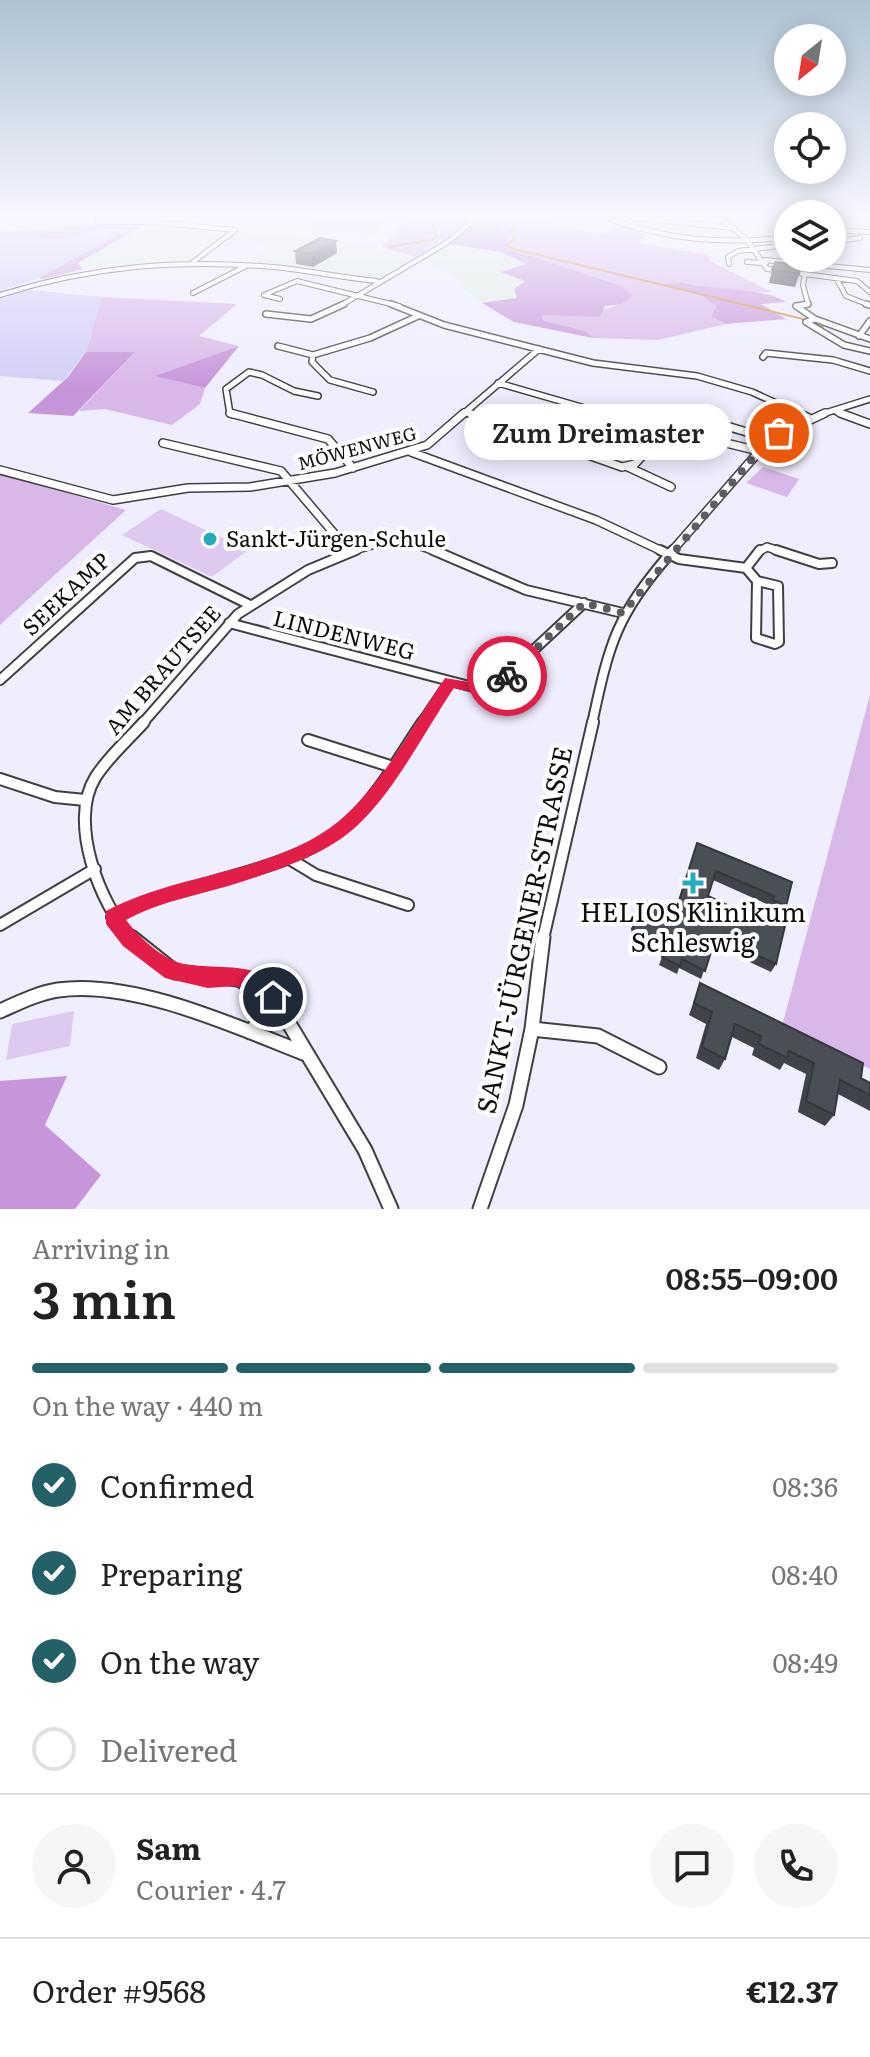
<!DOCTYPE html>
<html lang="en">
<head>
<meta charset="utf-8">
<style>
	:root { --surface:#fff; --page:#f6f6f6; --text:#222; --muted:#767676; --line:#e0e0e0; --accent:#236068 }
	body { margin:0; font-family:Literata,serif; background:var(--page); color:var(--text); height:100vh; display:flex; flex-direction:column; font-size:30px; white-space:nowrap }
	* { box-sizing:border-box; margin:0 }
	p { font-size:26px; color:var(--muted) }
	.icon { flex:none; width:44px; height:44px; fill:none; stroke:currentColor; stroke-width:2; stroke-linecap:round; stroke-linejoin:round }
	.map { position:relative; height:1209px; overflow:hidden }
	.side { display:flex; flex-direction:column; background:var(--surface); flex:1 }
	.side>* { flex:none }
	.needle { width:52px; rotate:210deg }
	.tools { position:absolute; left:774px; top:24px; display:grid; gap:16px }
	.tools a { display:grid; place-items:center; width:72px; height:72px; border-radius:50%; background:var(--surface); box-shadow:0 4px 20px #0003; font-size:40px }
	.pin { position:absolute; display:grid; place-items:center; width:68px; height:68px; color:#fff; margin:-34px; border:4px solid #fff; border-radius:50%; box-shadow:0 2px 8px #0007 }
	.courier { position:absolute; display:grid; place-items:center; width:80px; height:80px; margin:-40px; border:6px solid #e11d48; border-radius:50%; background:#fff; color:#222; box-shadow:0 2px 10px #0007 }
	.bubble { position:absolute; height:56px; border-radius:28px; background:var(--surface); box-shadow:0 4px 20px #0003; font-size:26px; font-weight:600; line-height:56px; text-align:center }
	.overview em { font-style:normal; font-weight:600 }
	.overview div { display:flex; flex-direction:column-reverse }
	.overview { display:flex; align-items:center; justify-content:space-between; height:136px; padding:0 32px }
	h1 { font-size:52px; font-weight:600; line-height:60px }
	.bar { display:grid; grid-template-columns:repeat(4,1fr); gap:12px 8px; align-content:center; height:96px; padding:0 32px }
	.bar i { height:10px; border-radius:6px; background:var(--line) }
	.bar .current { background:var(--accent) }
	.bar p { grid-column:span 4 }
	.line { display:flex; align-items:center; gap:20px; padding:0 32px; border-top:2px solid var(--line) }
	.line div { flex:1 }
	.round { display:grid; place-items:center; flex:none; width:84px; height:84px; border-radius:42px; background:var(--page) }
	ol { padding:0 32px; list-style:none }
	li { display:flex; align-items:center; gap:24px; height:88px }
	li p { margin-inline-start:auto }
	li .icon { padding:8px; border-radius:50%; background:var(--accent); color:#fff; stroke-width:4 }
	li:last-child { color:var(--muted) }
	li i { width:44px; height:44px; border:4px solid var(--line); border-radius:50% }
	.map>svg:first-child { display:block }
</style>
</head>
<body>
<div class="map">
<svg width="870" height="1209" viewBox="0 0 870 1209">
	<rect width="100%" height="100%" fill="#eef"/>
	<path fill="#e1ece2" d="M141,227L227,235L188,261L135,262L83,269L78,263Z
		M239,232L362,244L415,258L376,279L247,265L270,244L227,240Z
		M447,244L501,252L527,264L502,271L525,281L518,298L482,303L442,270L421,259Z"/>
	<path fill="#d1cef5" d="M105,229L127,230L39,278L0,291V237L59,239Z
		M19,289L102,297L86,352L63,381L0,376V296Z"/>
	<path fill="#d8b7e9" d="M411,218H470L451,236L415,257L381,247Z
		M479,218H522L603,234L618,223L648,235L639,243L709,255L710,261L772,292H732L681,282L665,284L702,296L716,306L711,317L726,324L658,340L593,338L585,331L542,320V315C570,317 609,314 632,296L619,285L507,248L496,223L476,222Z
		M102,297L237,304L199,336L239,346L156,376L205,388L200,404L172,425L105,409L79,411L134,353L86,352Z
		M549,424L610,443L597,456L535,436Z
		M763,467L799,479L787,497L746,483Z
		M0,474L126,510L0,625Z
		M870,695V1069L782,1026Z"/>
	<path fill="#c796da" d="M476,222C493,223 500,223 509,239L507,248L619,285L633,296L622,304L605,306L600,317L542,315V320L585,331L593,338L514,322L482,303L517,298L514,289L525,281L501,272L526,264L501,252L447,244Z
		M108,224L144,225L78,263L83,269L43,279L39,278L126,230L105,229L59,239L0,237V232Z
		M681,282C713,291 764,287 786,302L761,304L786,319L726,324L711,317L716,306L702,296L663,284Z
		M239,346L205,388L155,376Z
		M86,352H135L73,416L28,413L68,377Z
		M67,1076L45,1125L101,1175L75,1209H0V1081Z"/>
	<path fill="#dec9f0" d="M322,218L384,221L372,234L309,229Z
		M161,509L248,550L212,577L122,535Z
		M74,1011L70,1046L6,1060L12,1024Z"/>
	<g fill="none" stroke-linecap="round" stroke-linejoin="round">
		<path stroke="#ce8e39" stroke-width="2" d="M506,218L517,225L511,231L514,238L507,246L514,249L807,320
			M389,247L432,240L437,236L432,225L442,218
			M813,322L823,327"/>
		<g stroke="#404040" stroke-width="6">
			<path id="street-far5" d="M97,218L98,222H151L235,230L192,263
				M607,218C667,240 724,245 788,237
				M633,218L734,228
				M720,218L747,240L767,269L857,281L870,292
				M832,230L870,232
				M832,242L860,238
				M765,260L870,270
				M747,262L766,263
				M729,264L728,257L738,251L788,245
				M836,278L846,296L869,305
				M193,293L244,267
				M0,295C91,266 179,259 273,267C308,270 342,278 377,281
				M280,299L264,295L297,281L399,306
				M340,306L448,242L476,218
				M799,306L808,304L803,285L805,274"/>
		</g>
		<g stroke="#404040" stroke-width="8">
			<path id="street-far4" d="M391,304L444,325L593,363L697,376L752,392L802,415
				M866,304L869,305
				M796,306L815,319L870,339
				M797,306L808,304
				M266,314L311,319L344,304
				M815,319L806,322L844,345L870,351
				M859,336L870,321
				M278,346L313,355L370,338L418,316
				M313,355L312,362L330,380L373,392
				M763,357L766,353L833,360L870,371
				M498,383L609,415
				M677,411L690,415
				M466,412L474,415
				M837,412L845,415
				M234,415L230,414L226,389L249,372L262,375L294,391L318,396
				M462,415L539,349
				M819,415L870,399"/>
		</g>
		<g stroke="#404040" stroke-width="10">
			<path id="street-far3" d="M230,413L328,439L353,468
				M469,413L622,467L635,464L665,431
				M602,413L759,451
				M683,413L770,439
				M798,413L809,418
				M840,413L870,424
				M163,443L281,471L349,551
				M411,452L596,520L664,552
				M628,467L671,487
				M0,470L113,500L188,488L250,487L335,473L427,445L464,413
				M351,552C381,539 408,539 437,552
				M671,552L770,439L825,413
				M758,552L767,547L782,552"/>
		</g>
		<g stroke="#404040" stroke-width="12">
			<path id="street-far2" d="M433,550L526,590L623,613
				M660,550L679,559L746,568L760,550
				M776,550L819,564L832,563
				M746,568L757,581
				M757,581L778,586L779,642L775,644L756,638Z
				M229,623L450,681
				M0,680L135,558L151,556L250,605
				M142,724L238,614L308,570L356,550
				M421,724L450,681L481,689L496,685L584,603
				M592,724C610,640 616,616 673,550"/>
		</g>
		<g stroke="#404040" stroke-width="14">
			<path id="street-far1" d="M308,740L393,767
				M0,779L55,797L85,800
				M288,858L316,875L408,905
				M112,917C182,880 287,876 346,825C378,797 399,757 423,722
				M0,925L95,869
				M132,939C100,905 68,822 95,778C107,758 128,740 144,722
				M543,939L593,722"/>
		</g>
		<g stroke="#404040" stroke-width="17">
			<path id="street" d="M131,937L175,972L238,979L273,997L365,1150L391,1209
				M0,1011C18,1003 38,993 58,990C133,979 237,1027 306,1054
				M532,1029L598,1036L659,1067
				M250,1032L269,1011L273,997
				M480,1209L516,1105L532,1029L543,937"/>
		</g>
		<use href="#street-far5" stroke="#fff" stroke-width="4"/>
		<use href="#street-far4" stroke="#fff" stroke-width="5"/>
		<use href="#street-far3" stroke="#fff" stroke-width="7"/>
		<use href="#street-far2" stroke="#fff" stroke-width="8"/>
		<use href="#street-far1" stroke="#fff" stroke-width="10"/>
		<use href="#street" stroke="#fff" stroke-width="13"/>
	</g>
	<path fill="#40444a" d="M295,251L337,253L313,267L296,264Z
		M802,266L795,287L769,283L772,270Z
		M697,843L792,882L786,906L781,914L768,908L769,905L713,880L708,896L763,921L765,916L776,964L771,972L713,945L701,979L679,968L677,974L659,965L663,954L629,938L632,929L644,913L673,917Z
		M700,983L870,1083V1111L838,1094L834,1115L825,1126L798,1112L806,1074L784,1063L780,1070L752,1055L754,1048L732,1037L725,1059L719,1070L696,1058L706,1024L689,1015Z"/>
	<path fill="#34373c" d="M336,241L337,253L313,267L312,254Z"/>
	<path fill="#4a4f56" stroke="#34373c" stroke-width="2" d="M320,238L336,241L312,254L295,251Z
		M776,262L802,266L799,274L772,270Z
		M697,843L792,882L786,906L773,900L774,896L716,871L708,896L763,922L765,916L785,926L776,964L716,936L705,971L682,959L680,966L662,957L666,946L632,929L639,911L644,913L648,902L674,917Z
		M700,983L863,1063L861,1078L870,1083V1095L840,1080L834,1115L806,1101L814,1063L789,1051L787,1058L759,1044L761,1036L735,1024L725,1059L702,1047L712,1012L694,1003Z"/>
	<linearGradient id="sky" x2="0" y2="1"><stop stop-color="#adc2d2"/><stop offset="0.56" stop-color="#f7f7ff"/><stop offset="1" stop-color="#f7f7ff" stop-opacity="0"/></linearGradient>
	<rect width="870" height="387" fill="url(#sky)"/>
	<path fill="#e11d48" d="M507,671L514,676C498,698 477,694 454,688C424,732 392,797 351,831C321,856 277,870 241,882C202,895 162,900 126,920C138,936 160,957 180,963C213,972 266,956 283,997L280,1004L273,1007L252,991L235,986L208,988L165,978L123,946L106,924V911C178,872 274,874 339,821C381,787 415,722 445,678L481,684Z"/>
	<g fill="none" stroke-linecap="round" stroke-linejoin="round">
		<path stroke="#5c5c62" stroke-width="8" stroke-dasharray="0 14.4" d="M507,676L584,603L623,613L763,446L779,433"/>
	</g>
	<g fill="#25abbe" stroke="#fff" stroke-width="3">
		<circle cx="210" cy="539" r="8"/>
		<path d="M689 871h8v8h8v8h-8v8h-8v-8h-8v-8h8z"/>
	</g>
	<g text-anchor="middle" stroke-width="8" stroke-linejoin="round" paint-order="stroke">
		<g font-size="18" fill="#0d0d0d" stroke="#fff">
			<text transform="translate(357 449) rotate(-15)" y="6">MÖWENWEG</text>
		</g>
		<g font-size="22" fill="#0d0d0d" stroke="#fff" text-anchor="start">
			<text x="226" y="547">Sankt-Jürgen-Schule</text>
		</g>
		<g font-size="22" fill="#0d0d0d" stroke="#fff">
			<text transform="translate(66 594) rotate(-43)" y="8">SEEKAMP</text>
			<text transform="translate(344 635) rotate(14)" y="8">LINDENWEG</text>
			<text transform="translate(163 670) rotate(-49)" y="8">AM BRAUTSEE</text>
		</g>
		<g font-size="26" fill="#0d0d0d" stroke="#fff">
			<text x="693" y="922">HELIOS Klinikum<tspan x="693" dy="30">Schleswig</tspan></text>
		</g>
		<g font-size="26" fill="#0d0d0d" stroke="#fff">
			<text transform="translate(525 930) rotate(-78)" y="9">SANKT-JÜRGENER-STRASSE</text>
		</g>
	</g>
</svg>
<div class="tools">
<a><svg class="needle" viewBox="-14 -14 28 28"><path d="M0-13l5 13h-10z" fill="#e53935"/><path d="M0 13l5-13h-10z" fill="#767676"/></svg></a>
<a><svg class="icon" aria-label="locate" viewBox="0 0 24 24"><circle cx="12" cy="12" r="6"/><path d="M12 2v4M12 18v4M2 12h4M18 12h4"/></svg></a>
<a><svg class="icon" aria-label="layers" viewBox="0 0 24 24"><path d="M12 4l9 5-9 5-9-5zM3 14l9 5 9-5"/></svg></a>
</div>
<div class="pin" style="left:779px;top:433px;background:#ea580c"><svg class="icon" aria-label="bag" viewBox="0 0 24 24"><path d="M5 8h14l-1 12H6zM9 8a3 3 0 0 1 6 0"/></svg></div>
<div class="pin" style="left:273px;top:997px;background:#1f2937"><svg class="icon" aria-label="home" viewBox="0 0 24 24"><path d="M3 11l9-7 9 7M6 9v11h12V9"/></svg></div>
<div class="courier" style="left:507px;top:676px"><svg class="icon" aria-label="bike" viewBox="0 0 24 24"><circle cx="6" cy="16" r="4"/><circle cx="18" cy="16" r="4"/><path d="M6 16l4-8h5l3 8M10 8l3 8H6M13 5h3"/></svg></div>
<div class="bubble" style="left:464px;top:404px;width:268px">Zum Dreimaster</div>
</div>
<section class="side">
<div class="overview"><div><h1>3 min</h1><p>Arriving in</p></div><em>08:55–09:00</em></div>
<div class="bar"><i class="current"></i><i class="current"></i><i class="current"></i><i></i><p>On the way · 440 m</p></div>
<ol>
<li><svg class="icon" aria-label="check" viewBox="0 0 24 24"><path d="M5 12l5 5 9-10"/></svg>Confirmed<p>08:36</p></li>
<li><svg class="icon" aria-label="check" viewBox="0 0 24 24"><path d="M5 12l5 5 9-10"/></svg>Preparing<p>08:40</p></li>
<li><svg class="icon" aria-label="check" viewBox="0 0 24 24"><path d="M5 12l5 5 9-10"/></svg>On the way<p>08:49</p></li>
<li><i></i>Delivered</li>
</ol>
<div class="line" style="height:144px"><a class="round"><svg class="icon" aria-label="person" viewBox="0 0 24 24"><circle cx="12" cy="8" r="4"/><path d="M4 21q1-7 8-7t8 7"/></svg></a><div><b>Sam</b><p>Courier · 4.7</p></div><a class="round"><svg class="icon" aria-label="chat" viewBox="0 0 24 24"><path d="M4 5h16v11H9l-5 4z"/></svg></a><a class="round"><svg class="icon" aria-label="phone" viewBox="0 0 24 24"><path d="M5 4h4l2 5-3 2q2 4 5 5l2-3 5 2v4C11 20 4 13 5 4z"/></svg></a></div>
<div class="line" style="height:104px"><div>Order #9568</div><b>€12.37</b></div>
</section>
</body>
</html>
